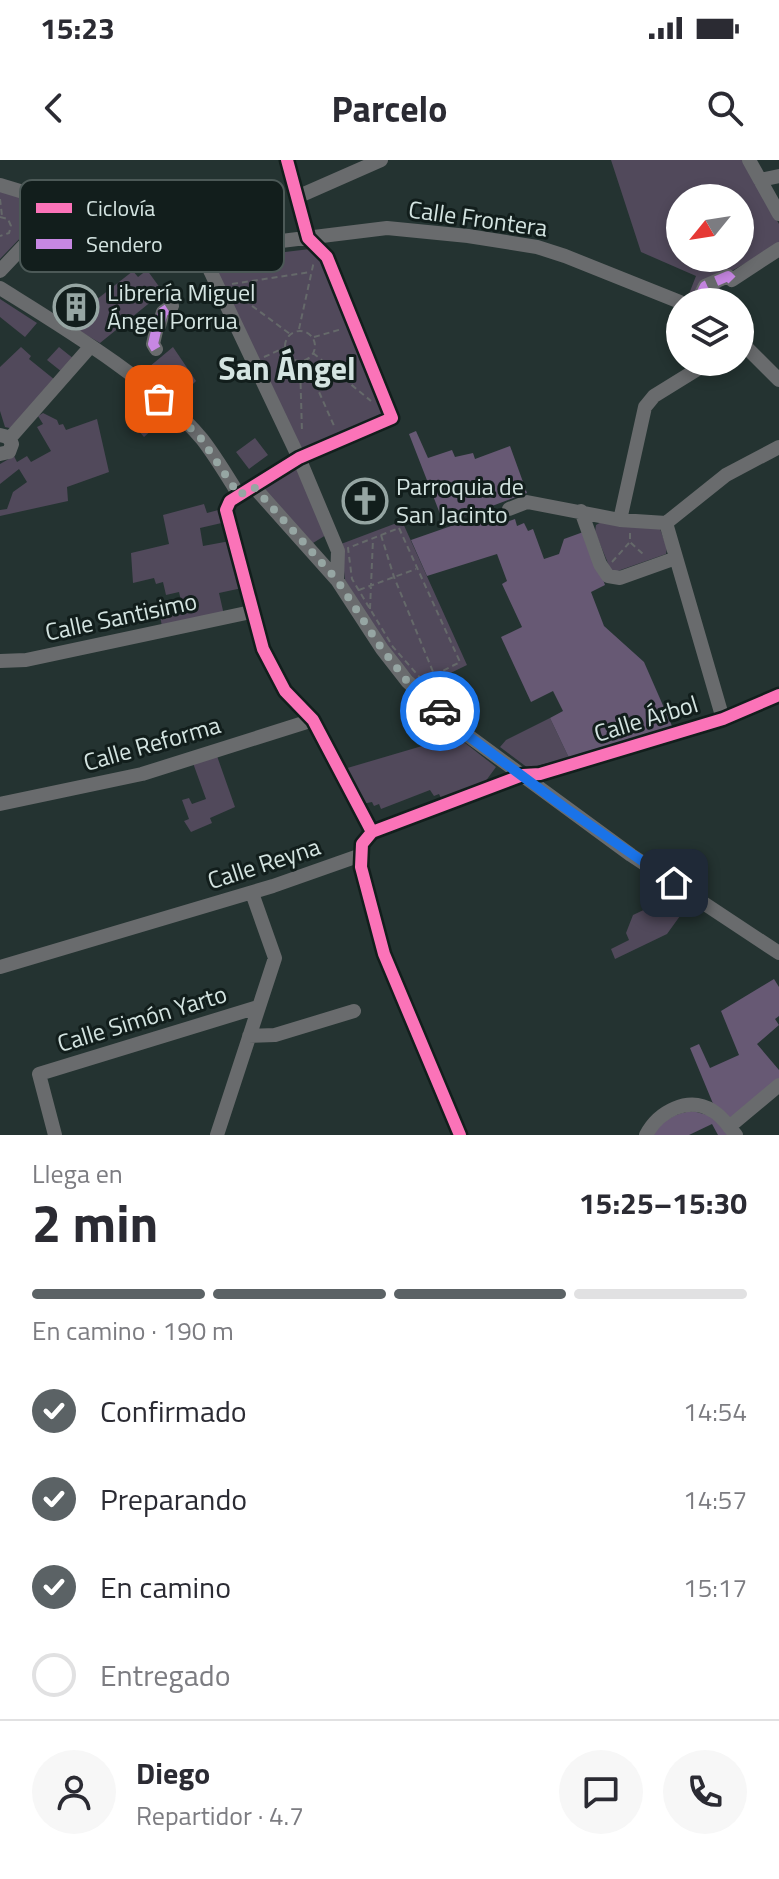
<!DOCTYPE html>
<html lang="es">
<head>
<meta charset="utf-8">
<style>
	:root { --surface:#fff; --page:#f7f7f7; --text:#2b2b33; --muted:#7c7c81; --line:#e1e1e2; --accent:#5b6265 }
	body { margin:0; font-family:"Titillium Web",sans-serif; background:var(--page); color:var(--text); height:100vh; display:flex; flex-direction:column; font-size:30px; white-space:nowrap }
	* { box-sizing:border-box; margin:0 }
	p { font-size:26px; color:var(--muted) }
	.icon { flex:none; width:44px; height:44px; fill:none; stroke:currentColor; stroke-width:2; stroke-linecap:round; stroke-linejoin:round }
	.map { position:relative; height:975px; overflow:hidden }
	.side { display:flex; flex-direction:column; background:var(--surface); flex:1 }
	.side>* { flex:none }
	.needle { width:52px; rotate:240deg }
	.tools { position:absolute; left:666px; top:24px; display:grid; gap:16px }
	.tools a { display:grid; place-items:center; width:88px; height:88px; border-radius:50%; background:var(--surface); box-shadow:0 4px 12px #0003; font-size:40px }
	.pin { position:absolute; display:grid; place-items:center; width:68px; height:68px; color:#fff; margin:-34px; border-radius:16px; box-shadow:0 4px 12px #0006 }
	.courier { position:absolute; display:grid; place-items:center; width:80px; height:80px; margin:-40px; border:6px solid #1a73e8; border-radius:50%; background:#fff; color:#222; box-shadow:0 2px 10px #0007 }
	.headline em { font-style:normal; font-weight:700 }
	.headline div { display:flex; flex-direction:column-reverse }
	.headline { display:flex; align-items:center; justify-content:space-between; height:136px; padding:0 32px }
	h1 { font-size:52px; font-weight:700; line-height:60px }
	.bar { display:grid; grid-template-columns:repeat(4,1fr); gap:12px 8px; align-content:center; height:96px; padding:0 32px }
	.bar i { height:10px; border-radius:6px; background:var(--line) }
	.bar .active { background:var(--accent) }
	.bar p { grid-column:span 4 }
	.line { display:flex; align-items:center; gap:20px; padding:0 32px; border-top:2px solid var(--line) }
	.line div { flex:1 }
	.round { display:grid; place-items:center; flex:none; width:84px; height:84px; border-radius:42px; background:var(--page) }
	ol { padding:0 32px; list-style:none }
	li { display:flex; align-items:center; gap:24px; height:88px }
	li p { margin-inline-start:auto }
	li .icon { padding:8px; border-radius:50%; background:var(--accent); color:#fff; stroke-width:4 }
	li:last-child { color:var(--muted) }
	li i { width:44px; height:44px; border:4px solid var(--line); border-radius:50% }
	.status { display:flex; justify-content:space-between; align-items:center; height:56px; padding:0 40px; background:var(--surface); direction:ltr }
	.status svg { height:22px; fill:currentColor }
	header { display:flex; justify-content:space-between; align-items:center; height:104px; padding:0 32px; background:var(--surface); font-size:36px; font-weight:700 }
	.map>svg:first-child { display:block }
</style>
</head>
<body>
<div class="status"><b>15:23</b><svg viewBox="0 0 49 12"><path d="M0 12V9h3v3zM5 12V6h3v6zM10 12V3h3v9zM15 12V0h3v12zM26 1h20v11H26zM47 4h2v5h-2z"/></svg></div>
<header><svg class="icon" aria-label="back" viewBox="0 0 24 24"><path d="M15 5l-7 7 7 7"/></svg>Parcelo<svg class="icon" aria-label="search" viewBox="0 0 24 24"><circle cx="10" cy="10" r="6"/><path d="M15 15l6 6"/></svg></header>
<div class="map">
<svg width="779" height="975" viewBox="0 0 779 975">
	<rect width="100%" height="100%" fill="#243331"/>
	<path fill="#51495b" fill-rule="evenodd" d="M611,0H743L779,64V85L726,114L719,131L712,128L705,142L689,134L696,116L641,92ZM680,38H740V98H680Z
		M0,30L55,42L0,99Z
		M310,89L321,97L386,257L301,294L209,101Z
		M147,110L163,132L100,183L74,168L96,140L133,111L138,117Z
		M0,139L37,163L25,177L0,157Z
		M21,187L31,196L29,199L55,220L14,269L5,267L0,251V207Z
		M59,187L74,199L62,212L47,200Z
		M173,187L196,221L176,241L143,212Z
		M140,235L165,258L144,277L138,270L143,266L128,245Z
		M43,253L57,260L59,265L63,264L66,270L97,259L109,312L67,327L68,341L0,356V350L7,349L13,332L27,322L19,309L0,324V304L14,296L17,302L27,296L31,302L51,291L37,267L43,264L38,256Z
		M255,278L268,295L249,309L236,292Z
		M298,306L326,375L313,383L261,329Z
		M204,344L207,353L222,349L226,362L200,368L203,386L230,381L242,428L219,433L224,455L162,467L160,455L174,452L173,447L182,445L179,432L166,435L163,422L156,424L154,418L133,423L131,393L169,384L163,355Z
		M402,361L467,505L422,527L388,489L345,420L341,384Z
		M603,361L659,366L667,388L666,394L612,413L595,372L596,365Z
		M550,558L569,598L528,608L500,587L506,580Z
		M456,576L496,607L485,622L441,638L439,634L434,636L430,630L381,649L379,644L374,646L372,642L362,644L344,609Z
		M217,596L235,647L210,658L212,663L191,672L184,661L189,659L182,640L189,638L192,644L206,639L193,603Z
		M662,732L685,749L667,774L615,799L611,789L629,780L626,773L633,755L652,746Z"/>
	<path fill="#675974" d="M416,271L428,298L452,290L455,297L473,293L475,299L510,286L527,333L444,364L409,274Z
		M494,351L497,359L504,363L515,359L517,366L524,363L528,371L533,369L544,399L559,394L564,379L586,371L605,425L591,432L604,466L644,502L672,566L569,598L550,558L563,551L553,531L531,542L501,477L522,467L502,424L507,421L497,394L427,416L411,380Z
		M774,819L779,827V856L775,859L779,865L757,884L779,910V919L732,959L714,946L690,888L699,884L710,908L739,895L721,851Z
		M693,951L711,956L729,975H718L712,964L689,975H652C663,960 674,953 693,951Z"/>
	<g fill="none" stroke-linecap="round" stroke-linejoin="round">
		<path stroke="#65696a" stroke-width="2" stroke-dasharray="6 4" stroke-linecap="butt" d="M0,39L2,56
			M0,57L8,59L11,66L9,73L0,76
			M232,124L311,112
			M236,134L290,174
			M299,169L314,101
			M285 186a15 15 0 1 1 30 0a15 15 0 1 1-30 0Z
			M314,177L342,169
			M313,193L371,241
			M264,197L284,188
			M300,203L302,272
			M311,214L335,268
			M301,220L327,205
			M399,368L460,502L423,521L393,487L352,419L348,388Z
			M630,373V382L645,396
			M381,375L394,417L434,514
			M612,402L629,383
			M359,430L416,409
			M370,449L373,379"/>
		<path stroke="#696b6d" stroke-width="14" d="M287,0L308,78L327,97L392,258L299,298L230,341L226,350L263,489L285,531L313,560L372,672
			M749,0L779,54
			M760,20L779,16
			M0,25L198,85L227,87L265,83L387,68L468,76L537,87L565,96L680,142
			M297,37L381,0
			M198,85L299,298L338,391L337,420
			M0,111L64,43
			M0,128C64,168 153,221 202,279C216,297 227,316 239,335
			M697,142L705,126L728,116L732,120L779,89
			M159,166L163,152L172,146
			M740,181L779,220
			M156,189L153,184L156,171
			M0,275L8,277L12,284L9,292L0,294
			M10,278L90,187
			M254,327L337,420L382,489L407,521L459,569L631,695L779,793
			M509,349L527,342L620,360L666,363L726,315L779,287
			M581,351L600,404L608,416L620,418L676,398
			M620,360L645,247L654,236L709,202
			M666,363L723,559
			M0,501L26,500L251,452
			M0,644L142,614L313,560
			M0,807L273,726L361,695
			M249,876L275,875L354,851
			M729,967L779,925
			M55,975L39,914L258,847
			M217,975L275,798L252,733
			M460,975L384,794L361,707L362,684L372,672L523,615L540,614L723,559L779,535
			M646,975C658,952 688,935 713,951C722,956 729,967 736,975"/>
		<path stroke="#c787e3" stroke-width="10" stroke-dasharray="20 10" stroke-linecap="butt" d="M697,142L705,126L728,116L732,120
			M159,166L163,152L172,146
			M156,189L153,184L156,171"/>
		<g stroke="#121e1c" stroke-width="17">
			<path id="cycleway" d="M287,0L308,78L327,97L392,258L299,298L230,341L226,350L263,489L285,531L313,560L372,672
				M460,975L384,794L361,707L362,684L372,672L523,615L540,614L723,559L779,535"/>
		</g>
		<use href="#cycleway" stroke="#fb73b8" stroke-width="12"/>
	</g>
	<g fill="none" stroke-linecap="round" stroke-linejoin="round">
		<path stroke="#96a6a3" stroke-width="8" stroke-dasharray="0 14.4" d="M159,239L200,277L239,335L254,327L337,420L382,489L407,521L440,551"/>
		<path stroke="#1a73e8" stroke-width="10" d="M440,551L459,569L564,647L674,723"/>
	</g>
	<defs>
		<g id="building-ring" transform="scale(2.3)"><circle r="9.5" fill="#121e1c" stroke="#96a6a3" stroke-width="1.5"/><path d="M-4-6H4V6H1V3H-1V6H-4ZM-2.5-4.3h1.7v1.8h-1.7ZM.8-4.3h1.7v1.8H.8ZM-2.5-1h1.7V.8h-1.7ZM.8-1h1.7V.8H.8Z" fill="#96a6a3"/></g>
		<g id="church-ring" transform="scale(2.3)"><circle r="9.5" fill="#121e1c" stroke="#96a6a3" stroke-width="1.5"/><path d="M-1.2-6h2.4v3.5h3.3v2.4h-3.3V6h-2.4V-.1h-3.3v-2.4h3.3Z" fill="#96a6a3"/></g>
	</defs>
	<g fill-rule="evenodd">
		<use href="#building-ring" x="76" y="147"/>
		<use href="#church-ring" x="365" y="341"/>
	</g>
	<g text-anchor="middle" stroke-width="6" stroke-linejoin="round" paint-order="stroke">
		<g font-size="24" fill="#d4e4e1" stroke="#121e1c">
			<text transform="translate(478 59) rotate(8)" y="8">Calle Frontera</text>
			<text transform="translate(121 457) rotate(-12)" y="8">Calle Santisimo</text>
			<text transform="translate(646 559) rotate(-17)" y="8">Calle Árbol</text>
			<text transform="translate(152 584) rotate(-16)" y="8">Calle Reforma</text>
			<text transform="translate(264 704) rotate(-18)" y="8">Calle Reyna</text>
			<text transform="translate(142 859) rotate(-17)" y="8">Calle Simón Yarto</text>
		</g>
		<g font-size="24" fill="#d4e4e1" stroke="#121e1c" text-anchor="start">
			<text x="107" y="141">Librería Miguel<tspan x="107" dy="28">Ángel Porrua</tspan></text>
			<text x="396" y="335">Parroquia de<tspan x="396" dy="28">San Jacinto</tspan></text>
		</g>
		<g font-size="32" font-weight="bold" fill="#d4e4e1" stroke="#121e1c">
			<text x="287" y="220">San Ángel</text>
		</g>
	</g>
	<rect x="20" y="20" width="264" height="92" rx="12" fill="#121e1c" stroke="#4c5957" stroke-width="2"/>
	<rect x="36" y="43" width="36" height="10" fill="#fb73b8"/>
	<rect x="36" y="79" width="36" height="10" fill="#c787e3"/>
	<g font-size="22" fill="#d4e4e1">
		<text x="86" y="56">Ciclovía</text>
		<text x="86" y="92">Sendero</text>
	</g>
</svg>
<div class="tools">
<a><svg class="needle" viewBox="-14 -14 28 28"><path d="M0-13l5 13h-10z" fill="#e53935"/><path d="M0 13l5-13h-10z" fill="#7c7c81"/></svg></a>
<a><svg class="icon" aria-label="layers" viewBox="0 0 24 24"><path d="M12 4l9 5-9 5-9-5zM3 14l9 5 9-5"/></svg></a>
</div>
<div class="pin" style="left:159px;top:239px;background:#ea580c"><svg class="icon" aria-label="bag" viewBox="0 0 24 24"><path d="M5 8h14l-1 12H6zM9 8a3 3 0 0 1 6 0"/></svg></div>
<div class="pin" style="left:674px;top:723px;background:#1f2937"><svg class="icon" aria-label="home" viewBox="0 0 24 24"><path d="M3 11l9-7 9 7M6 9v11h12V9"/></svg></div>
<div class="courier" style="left:440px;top:551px"><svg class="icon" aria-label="car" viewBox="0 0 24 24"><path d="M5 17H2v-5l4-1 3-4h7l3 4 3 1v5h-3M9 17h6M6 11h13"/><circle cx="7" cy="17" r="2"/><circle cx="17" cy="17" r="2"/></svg></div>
</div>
<section class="side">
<div class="headline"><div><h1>2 min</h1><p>Llega en</p></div><em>15:25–15:30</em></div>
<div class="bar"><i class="active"></i><i class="active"></i><i class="active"></i><i></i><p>En camino · 190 m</p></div>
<ol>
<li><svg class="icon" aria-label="check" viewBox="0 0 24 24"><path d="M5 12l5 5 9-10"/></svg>Confirmado<p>14:54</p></li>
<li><svg class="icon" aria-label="check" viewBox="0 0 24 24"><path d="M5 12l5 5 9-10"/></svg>Preparando<p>14:57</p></li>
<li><svg class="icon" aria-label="check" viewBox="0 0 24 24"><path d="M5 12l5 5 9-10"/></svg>En camino<p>15:17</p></li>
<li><i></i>Entregado</li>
</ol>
<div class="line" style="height:144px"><a class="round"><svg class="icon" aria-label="person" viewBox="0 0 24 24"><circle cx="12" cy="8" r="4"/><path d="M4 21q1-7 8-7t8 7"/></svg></a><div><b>Diego</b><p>Repartidor · 4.7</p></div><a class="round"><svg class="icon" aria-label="chat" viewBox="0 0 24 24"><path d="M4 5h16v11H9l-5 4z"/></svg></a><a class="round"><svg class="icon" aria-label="phone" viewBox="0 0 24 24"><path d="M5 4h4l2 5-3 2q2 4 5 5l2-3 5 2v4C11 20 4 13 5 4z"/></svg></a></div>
</section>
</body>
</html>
